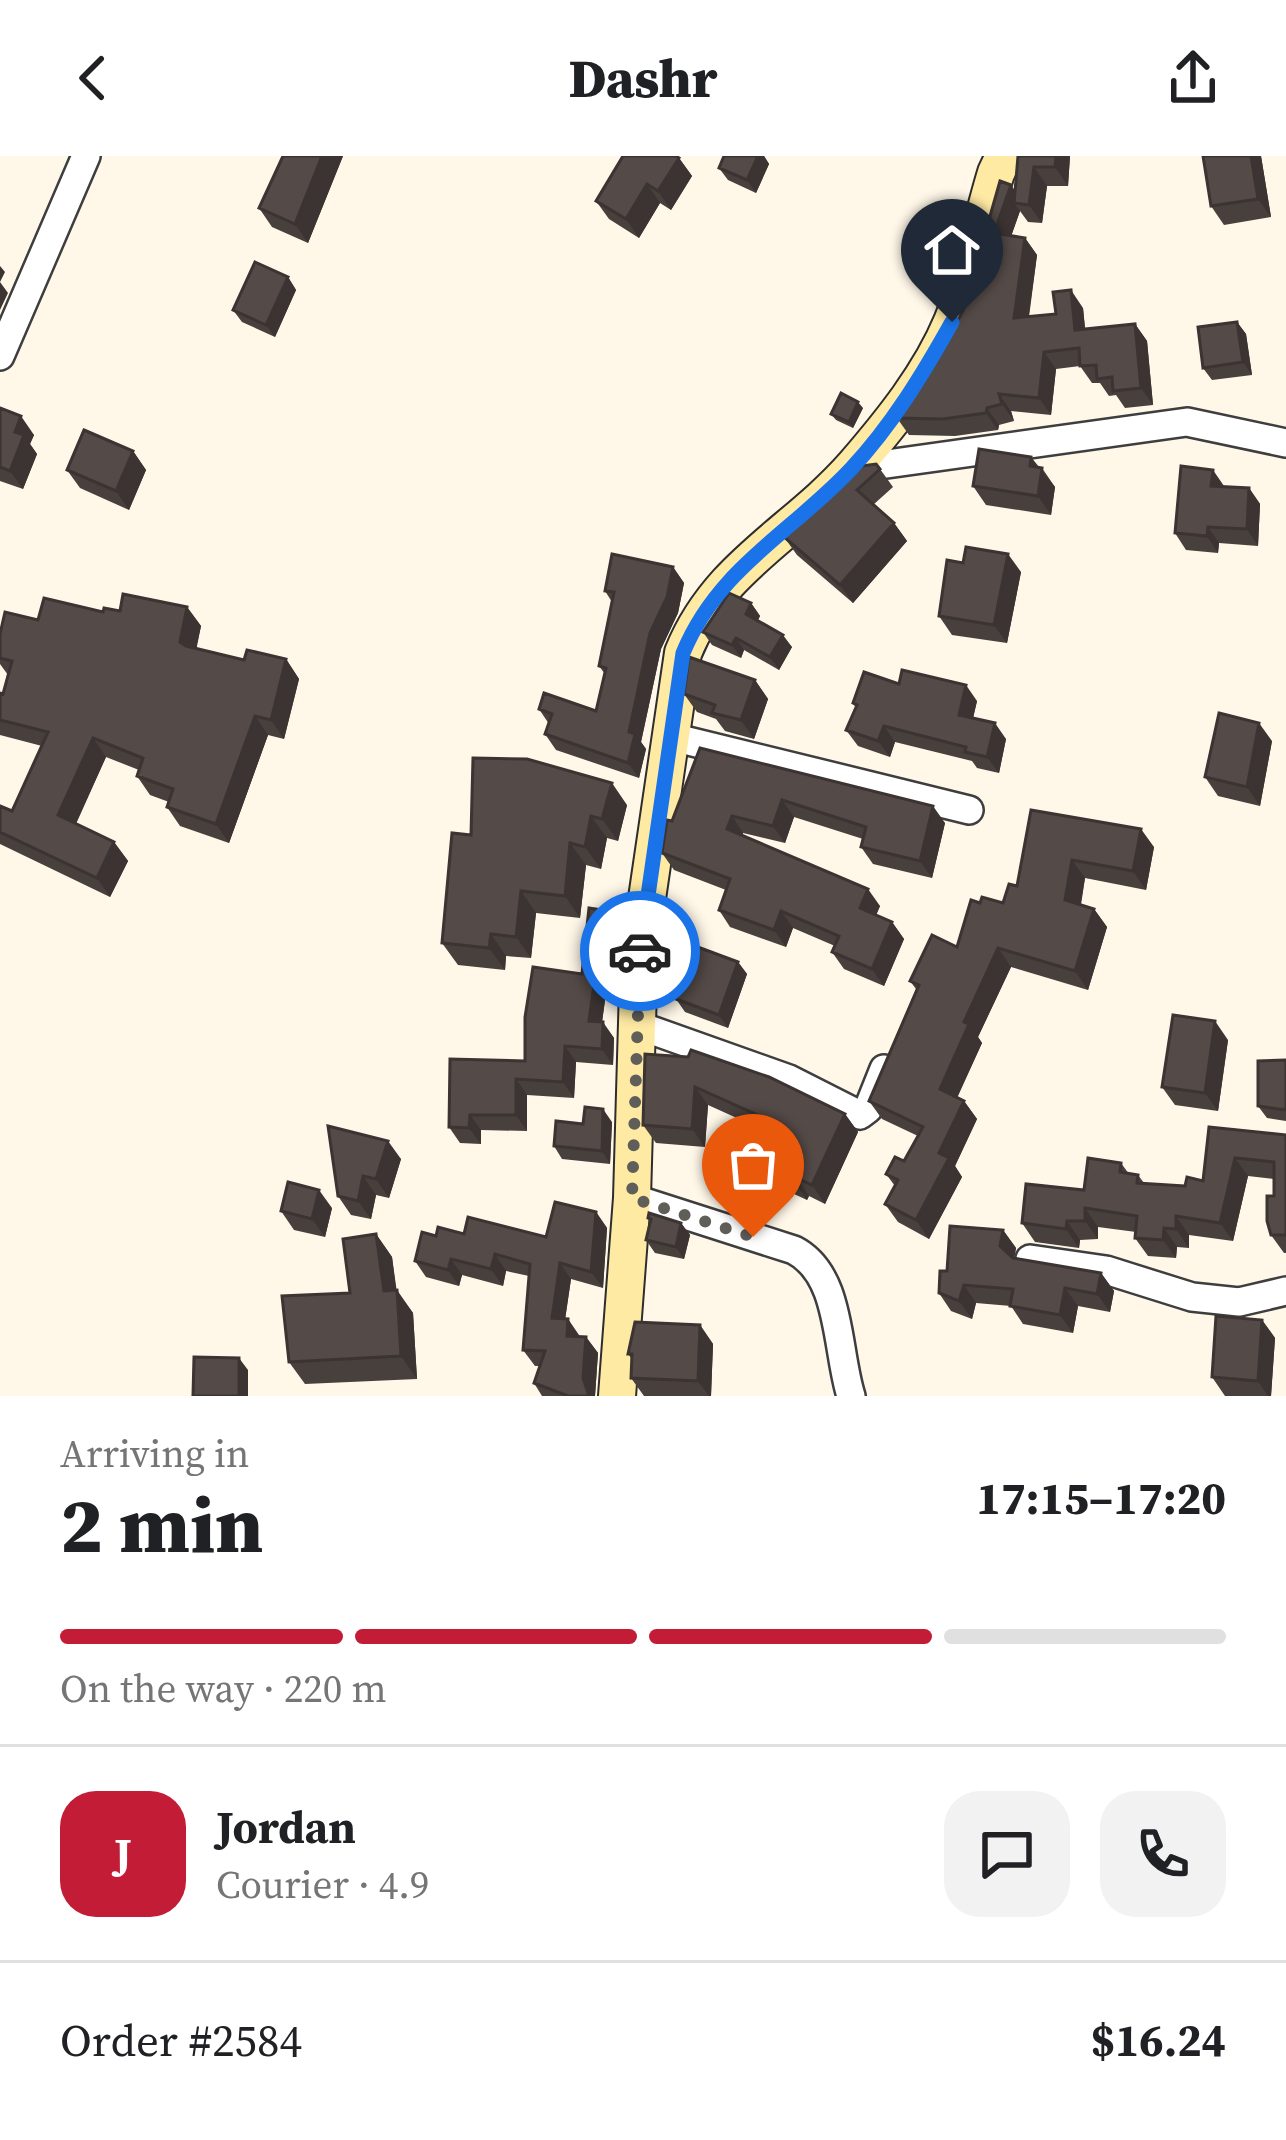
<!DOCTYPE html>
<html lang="en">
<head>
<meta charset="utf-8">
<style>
	:root { --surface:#fff; --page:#f2f2f2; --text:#202124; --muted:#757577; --line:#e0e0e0; --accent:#c21c37 }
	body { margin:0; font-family:"Source Serif 4",serif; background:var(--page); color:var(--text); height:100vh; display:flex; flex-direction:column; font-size:45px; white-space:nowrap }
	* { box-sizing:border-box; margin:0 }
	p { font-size:39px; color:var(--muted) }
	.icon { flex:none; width:66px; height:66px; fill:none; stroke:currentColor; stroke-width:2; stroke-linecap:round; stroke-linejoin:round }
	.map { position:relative; height:1240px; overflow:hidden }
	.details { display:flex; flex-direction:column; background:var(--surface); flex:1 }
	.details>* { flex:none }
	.pin { position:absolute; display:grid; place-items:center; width:102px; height:102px; color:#fff; margin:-123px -51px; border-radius:50% 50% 50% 0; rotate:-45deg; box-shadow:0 0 12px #0007 }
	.pin .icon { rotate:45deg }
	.courier { position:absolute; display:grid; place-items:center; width:120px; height:120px; margin:-60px; border:9px solid #1a73e8; border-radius:50%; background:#fff; color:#222; box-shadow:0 3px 15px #0007 }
	.head em { font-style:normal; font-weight:800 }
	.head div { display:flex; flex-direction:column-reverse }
	.head { display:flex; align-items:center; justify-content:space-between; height:204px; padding:0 60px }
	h1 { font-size:78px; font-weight:800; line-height:90px }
	.bar { display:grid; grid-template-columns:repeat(4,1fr); gap:18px 12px; align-content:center; height:144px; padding:0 60px }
	.bar i { height:15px; border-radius:9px; background:var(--line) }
	.bar .current { background:var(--accent) }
	.bar p { grid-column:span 4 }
	.line { display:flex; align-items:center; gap:30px; padding:0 60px; border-top:3px solid var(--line) }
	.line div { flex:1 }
	.round { display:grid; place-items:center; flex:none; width:126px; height:126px; border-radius:36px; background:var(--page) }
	header { display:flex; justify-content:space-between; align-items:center; height:156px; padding:0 60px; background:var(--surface); font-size:54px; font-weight:800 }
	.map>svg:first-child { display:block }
</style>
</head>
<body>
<header><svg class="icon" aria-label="back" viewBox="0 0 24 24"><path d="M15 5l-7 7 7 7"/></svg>Dashr<svg class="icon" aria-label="share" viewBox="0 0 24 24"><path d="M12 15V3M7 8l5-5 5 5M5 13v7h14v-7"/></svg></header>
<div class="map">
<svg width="1286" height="1240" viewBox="0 0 1286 1240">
	<rect width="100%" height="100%" fill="#fff8e9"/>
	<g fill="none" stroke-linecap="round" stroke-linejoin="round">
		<g stroke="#3e3e3e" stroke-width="32">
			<path id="street" d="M0,200L86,0
				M851,313L1187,266L1286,287
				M672,581L969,654
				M637,869L789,923L860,959L868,953L884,913
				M632,1042L794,1094C842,1119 836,1193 851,1240
				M1030,1103L1106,1114L1192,1141L1239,1146L1286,1135"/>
		</g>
		<g stroke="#2d2d2d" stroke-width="40">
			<path id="secondary" d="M617,1240L632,1042L639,797L683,497C718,410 795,377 854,310C891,267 930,219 952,166C971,120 981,66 996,17L1004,0"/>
		</g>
		<use href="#street" stroke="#fff" stroke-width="27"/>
		<use href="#secondary" stroke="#ffeaa4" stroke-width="36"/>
	</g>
	<path fill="#48403d" d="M283,0H343L308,87L272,71L259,52Z
		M724,0H764L769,8L756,37L728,24L719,12Z
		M1018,0H1070L1068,30H1047L1042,67L1028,66L1020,55L1011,80L1025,82L1037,99L1029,161L1056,158L1083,152L1085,173L1135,168L1147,185L1153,249L1125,252L1116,239L1109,240L1100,227H1092L1080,210L1056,213L1051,259L1011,255L1014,265L999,269L998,274L955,280L909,279L897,262L928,218L963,155L1015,35Z
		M1203,0H1261L1271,61L1224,69L1211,50Z
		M679,2L692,20L671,54L660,47L639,82L609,63L596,45Z
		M288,121L296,134L275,181L242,166L233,154Z
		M1237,166L1246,178L1252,219L1212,224L1203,212Z
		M0,252L34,279L30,288L37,298L23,333L0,325Z
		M863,252L853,272L836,264L831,258Z
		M133,295L146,314L129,354L80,332L67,314Z
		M1038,312H1042L1055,331L1051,359L986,349L973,330Z
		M880,313L893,331L873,349L894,367L907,385L853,447L797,399L784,381Z
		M1224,331L1249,332L1260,348L1258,390L1219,387L1218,397L1186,394L1175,377Z
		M963,407L1021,416L1007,487L952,479L939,460Z
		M673,411L684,427L678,457L661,493L641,586L646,593L639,622L556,594L545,578L549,568L539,553L596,555L605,518L599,510L612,446L605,435Z
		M751,447L760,460L758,464L792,491L779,514L744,494L741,502L712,489L703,476Z
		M187,451L201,470L196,492L244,504L286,503L299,523L284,583L268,579L229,687L180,670L167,651L169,646L150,639L137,620L139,614L106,601L76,668L114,686L128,705L110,741L0,688V650L12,655L42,590L0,579V537L3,538L8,519L0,508V478L38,464L120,455Z
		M755,524L768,543L754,583L725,575L716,563L697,556L684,538Z
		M899,528L977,545L973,562L1006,583L999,617L977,612L972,605L895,586L890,601L858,590L846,574L856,552L853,547Z
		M1272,585L1260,650L1218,640L1205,621Z
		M700,592L945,667L932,722L873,708L861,691L863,683L794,661L785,687L743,677V680L880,750L876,759L892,766L904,783L884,830L844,813L832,796L835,790L793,772L786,791L730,771L719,754L726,734L674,714L662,697Z
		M627,649L618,685L607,682L601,713L586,709L580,762L536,757L531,802L506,800L505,814L458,809L442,787L471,679Z
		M1031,654L1154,691L1146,734L1085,722L1081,749L1094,753L1107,771L1088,834L1011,811L978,881L982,887L957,941L964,945L977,963L955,1010L962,1021L929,1083L898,1066L885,1048L895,1030L886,1018L904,1005L918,980L882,963L869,945L916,833L910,825L957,791L980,747H1003L1017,730Z
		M620,770L615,838L606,837L602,866L614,882L613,909L576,906L574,942L527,939V975L481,974V988L460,987L449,971L525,905Z
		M738,806L747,818L728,872L685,856L676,843Z
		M1228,884L1218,955L1175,949L1162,931Z
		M645,898L845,958L858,976L825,1048L809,1040L807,1044L757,1021L744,1002L759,972L708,949L705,991L656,987L643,969Z
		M1286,904V965L1267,962L1258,950Z
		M612,966L610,1008L562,1003L554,990Z
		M328,970L401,1003L389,1042L376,1039L371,1063L351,1059L338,1040Z
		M1209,971L1286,979V1097H1284L1271,1079L1274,1023L1248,1020L1233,1085L1189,1079V1092L1177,1091L1176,1102L1148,1100L1135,1082L1136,1076L1098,1071V1083L1080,1084L1079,1092L1035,1086L1022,1067L1084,1034L1121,1007L1129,1018L1138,1019L1144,1027L1185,1030L1203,1025Z
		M332,1052L325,1081L294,1074L281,1055Z
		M596,1056L607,1072L603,1132L571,1123L565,1163H568L579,1181H586L598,1197L595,1240H542L534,1227L540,1210H535L523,1194L529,1120L506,1115L503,1130L462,1119L459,1130L426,1121L415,1105L436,1080L464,1078L546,1081Z
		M648,1062L681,1067L690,1079L684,1103L655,1097L646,1084L650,1066Z
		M1003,1074L1016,1092L1014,1102L1101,1117L1114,1135L1110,1156L1078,1150L1073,1177L1023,1168L1011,1150L976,1147L972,1163L951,1155L939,1137L947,1115Z
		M376,1078L392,1101L396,1134L413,1157L417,1223L305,1228L289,1206L350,1137Z
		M1262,1164L1275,1182L1271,1240H1225L1212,1221Z
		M700,1169L713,1188L711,1240H644L631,1222L632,1203L628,1198Z"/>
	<path fill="#3b3432" d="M322,0H343L308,87L295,68Z
		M758,0H764L769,8L756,37L747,24Z
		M1056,0H1070L1068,30L1055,11Z
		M1251,0H1261L1271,61L1258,43Z
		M679,2L692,20L671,54L658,35Z
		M1034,11L1047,30L1042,67L1029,49Z
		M647,28L660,47L639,82L626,63Z
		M1011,29L1023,46L1014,47L1020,55L1006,95L994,77Z
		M1025,82L1037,99L1026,179L1014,162Z
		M0,110L5,116L0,126L8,137L0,154Z
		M288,121L296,134L275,181L266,169Z
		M1071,134L1083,152L1087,191L1075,174Z
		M1237,166L1246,178L1252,219L1243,206Z
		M1135,168L1147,185L1153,249L1141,232Z
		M1044,196L1056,213L1051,259L1039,242Z
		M999,238L1011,255L1014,265L1002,248Z
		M858,246L863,252L853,272L849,266Z
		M987,252L999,269L998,274L986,257Z
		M21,260L34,279L30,288L37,298L23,333L10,315L15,276Z
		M133,295L146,314L129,354L116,335Z
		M1031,301L1055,331L1051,359L1038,340L1030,310Z
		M1213,314L1224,330H1211Z
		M1249,332L1260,348L1258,390L1247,373Z
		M894,367L907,385L853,447L840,429Z
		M1208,371L1219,387L1218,397L1207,380Z
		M1008,398L1021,416L1007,487L994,469Z
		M673,411L684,427L678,457L661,493L641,586L646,593L639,622L628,607L629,576L650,477Z
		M751,447L760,460L755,470L746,458Z
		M187,451L201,470L194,505L180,486Z
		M783,479L792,491L779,514L770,501Z
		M736,482L744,494L741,502L732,489Z
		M286,503L299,523L284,583L271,564Z
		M755,524L768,543L754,583L741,564Z
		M966,529L977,545L970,575L959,559Z
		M255,560L268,579L229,687L216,668Z
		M995,567L1006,583L999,617L987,601Z
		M1259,567L1272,585L1260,650L1247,631Z
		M884,570L895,586L890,601L878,585Z
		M93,582L106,601L71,678L58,659Z
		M612,627L627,649L618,685L602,663Z
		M782,644L794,661L785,687L773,670Z
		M933,650L945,667L932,722L920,705Z
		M591,660L607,682L601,713L585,691Z
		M732,660L743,677L739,690L727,673Z
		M1141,673L1154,691L1146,734L1133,715Z
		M114,686L128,705L110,741L97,722Z
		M570,687L586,709L580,762L565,740Z
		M1072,704L1085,722L1078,763L1065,744Z
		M868,733L880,750L872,769L860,752Z
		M521,735L536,757L531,802L516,781Z
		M1094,753L1107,771L1088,834L1075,815Z
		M609,755L620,770L615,838L604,822Z
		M781,755L793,772L786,791L774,774Z
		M892,766L904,783L884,830L872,813Z
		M491,778L506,800L505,814L489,792Z
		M998,792L1011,811L978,881L982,887L953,951L940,933L964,866Z
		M738,806L747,818L728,872L719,859Z
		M595,821L606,837L600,881L589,865Z
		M1215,865L1228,884L1218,955L1205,937Z
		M603,866L614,882L613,909L602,893Z
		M565,890L576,906L574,942L563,926Z
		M516,923L527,939V975L516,959Z
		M695,931L708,949L705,991L692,973Z
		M964,945L977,963L955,1010L962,1021L929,1083L916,1064L939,997Z
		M603,953L612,966L610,1008L602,995Z
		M845,958L858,976L825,1048L812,1029Z
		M470,959L481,974V988L469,972Z
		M388,985L401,1003L389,1042L376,1023Z
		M1235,1002L1248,1020L1233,1085L1220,1067Z
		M363,1020L376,1039L371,1063L358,1045Z
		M797,1022L809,1040L807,1044L794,1026Z
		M319,1034L332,1052L325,1081L312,1063Z
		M1085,1052L1098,1071V1083L1085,1065Z
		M596,1056L607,1072L603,1132L591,1116Z
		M1176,1060L1189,1079V1092L1176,1073Z
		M1067,1065L1080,1084L1079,1092L1066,1073Z
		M681,1067L690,1079L684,1103L676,1091Z
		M1164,1072L1177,1091L1176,1102L1163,1084Z
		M1003,1074L1016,1092L1013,1109L1000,1090Z
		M376,1078L392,1101L398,1144L397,1134L413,1157L417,1223L401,1200L384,1135Z
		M495,1098L506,1115L503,1130L491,1113Z
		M451,1103L462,1119L459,1130L448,1114Z
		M560,1107L571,1123L563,1178L552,1162Z
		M1101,1117L1114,1135L1110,1156L1097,1138Z
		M964,1129L976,1147L972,1163L959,1145Z
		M1065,1132L1078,1150L1073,1177L1060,1159Z
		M568,1163L579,1179V1196L567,1180Z
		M1262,1164L1275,1182L1271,1240H1268L1258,1225Z
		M700,1169L713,1188L711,1240H709L698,1225Z
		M586,1181L598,1197L595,1240H589L583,1222Z
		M239,1202L248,1214V1240H239Z"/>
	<path fill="#544a47" stroke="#3b3432" stroke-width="3" d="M283,0H322L295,68L259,52Z
		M623,0H676L679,2L658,35L647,28L626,63L596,45Z
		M724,0H758L747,24L719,12Z
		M1018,0H1056L1055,11H1034L1029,49L1014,47Z
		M1203,0H1251L1258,43L1211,50Z
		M1000,25L1011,29L994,77L1025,82L1014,162L1056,158L1053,136L1071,134L1075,174L1135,168L1141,232L1113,235L1112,221L1097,223L1096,209L1080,210L1079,192L1044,196L1039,242L999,238L1002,248L987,252L986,257L943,263L897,262L928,218L963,155Z
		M255,106L288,121L266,169L233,154Z
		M1237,166L1243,206L1203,212L1198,171Z
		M841,237L858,246L849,266L831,258Z
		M0,252L21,260L15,276L24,279L10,315L0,311Z
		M84,274L133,295L116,335L67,314Z
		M979,293L1031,301L1030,310L1042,312L1038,340L973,330Z
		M876,308L880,313L857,334L894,367L840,429L784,381L854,311Z
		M1181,310L1213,314L1211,330L1249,332L1247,373L1208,371L1207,380L1175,377Z
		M966,391L1008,398L994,469L939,460L947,404L963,407Z
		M612,398L673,411L667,441L650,477L629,576L635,578L628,607L545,578L552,558L539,553L544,537L596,555L606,512L599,510L614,436L605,435Z
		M729,437L751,447L746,458L783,479L770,501L736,482L732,489L703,476Z
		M123,438L187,451L180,486L186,490L244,504L247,494L286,503L271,564L255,560L216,668L167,651L173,633L137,620L143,602L93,582L58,659L114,686L97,722L0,676V650L12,655L48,576L0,564V537L3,538L12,505L0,502V478L5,456L38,464L44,442L103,456L104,452L120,455Z
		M689,501L755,524L741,564L712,557L715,549L684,538Z
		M902,514L966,529L959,559L995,567L987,601L965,596L966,591L884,570L878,585L846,574L857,549L853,547L864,516L899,528Z
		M1219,557L1259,567L1247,631L1205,621Z
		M700,592L933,650L920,705L861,691L866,671L782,644L773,670L732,660L727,673L868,733L860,752L892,766L872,813L832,796L839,780L781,755L774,774L719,754L730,723L662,697L667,664L672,665Z
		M473,602L527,603L612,627L602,663L591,660L585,691L570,687L565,740L521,735L516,781L491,778L489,792L442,787L452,677L471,679Z
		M1031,654L1141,673L1133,715L1072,704L1065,744L1094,753L1075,815L998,792L964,866L969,868L940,933L964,945L939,997L949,1002L916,1064L885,1048L898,1024L886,1018L895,1001L904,1005L923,971L869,945L919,829L910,825L932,779L957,791L971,744L980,747L982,741L1003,747L1009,728L1017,730Z
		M589,752L609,755L604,822L595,821L589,865L603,866L602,893L565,890L563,926L516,923V959H470L469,972L449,971L450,903L525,905V861L533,811L582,818Z
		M695,790L738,806L719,859L676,843Z
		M1173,859L1215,865L1205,937L1162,931Z
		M691,894L769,921L845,958L812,1029L797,1022L794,1026L744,1002L764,962L695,931L692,973L643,969L645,898L688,901Z
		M1286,904V954L1258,950V905Z
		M585,951L603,953L602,995L554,990L556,965L583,968Z
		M328,970L388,985L376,1023L363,1020L358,1045L338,1040Z
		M1209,971L1286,979V1079H1271L1267,1065V1040H1274V1006L1235,1002L1220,1067L1176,1060V1073L1164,1072L1163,1084L1135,1082L1137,1060L1085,1052V1065H1067L1066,1073L1022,1067L1026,1028L1084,1034L1088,1002L1121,1007L1120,1016L1138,1019L1137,1027L1185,1030L1187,1021L1203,1025Z
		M288,1026L319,1034L312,1063L281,1055Z
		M555,1046L596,1056L591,1116L560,1107L552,1162L568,1163L567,1180L586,1181L583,1222L589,1240H568L534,1227L545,1195L523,1194L530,1108L495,1098L491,1113L451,1103L448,1114L415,1105L422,1076L436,1080L438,1071L464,1078L468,1061L546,1081Z
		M649,1057L681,1067L676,1091L646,1084L651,1063L648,1062Z
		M950,1070L1003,1074L1000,1090L1013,1102L1101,1117L1097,1138L1065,1132L1060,1159L1010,1150L1013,1133L964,1129L959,1145L939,1137L940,1115H947Z
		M376,1078L384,1135L397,1134L401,1200L289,1206L282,1140L350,1137L343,1083Z
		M1216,1160L1262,1164L1258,1225L1212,1221Z
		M635,1166L700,1169L698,1225L631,1222L632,1198H628Z
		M194,1201L239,1202V1240H193Z"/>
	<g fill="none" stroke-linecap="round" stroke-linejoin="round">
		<path stroke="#605e59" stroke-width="12" stroke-dasharray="0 21.6" d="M640,795L632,1042L753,1081"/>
		<path stroke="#1a73e8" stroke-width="15" d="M640,795L683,497C718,412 791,377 851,313C892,269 923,218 952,166"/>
	</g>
</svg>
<div class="pin" style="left:753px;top:1081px;background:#ea580c"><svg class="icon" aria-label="bag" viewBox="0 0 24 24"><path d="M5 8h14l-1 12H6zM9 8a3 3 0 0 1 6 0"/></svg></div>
<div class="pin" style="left:952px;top:166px;background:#1f2937"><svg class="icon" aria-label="home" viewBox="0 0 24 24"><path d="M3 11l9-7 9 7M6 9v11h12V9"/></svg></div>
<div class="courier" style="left:640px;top:795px"><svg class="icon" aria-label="car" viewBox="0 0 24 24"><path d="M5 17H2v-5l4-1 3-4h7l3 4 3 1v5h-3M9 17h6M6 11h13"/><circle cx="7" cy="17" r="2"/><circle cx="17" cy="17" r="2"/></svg></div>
</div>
<section class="details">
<div class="head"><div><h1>2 min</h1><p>Arriving in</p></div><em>17:15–17:20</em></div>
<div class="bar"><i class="current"></i><i class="current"></i><i class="current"></i><i></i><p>On the way · 220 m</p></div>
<div class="line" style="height:216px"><b class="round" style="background:var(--accent);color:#fff">J</b><div><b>Jordan</b><p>Courier · 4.9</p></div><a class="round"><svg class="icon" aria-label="chat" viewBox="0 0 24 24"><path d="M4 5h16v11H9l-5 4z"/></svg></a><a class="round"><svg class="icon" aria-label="phone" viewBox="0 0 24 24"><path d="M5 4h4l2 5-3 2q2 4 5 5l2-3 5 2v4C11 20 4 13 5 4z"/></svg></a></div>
<div class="line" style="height:156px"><div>Order #2584</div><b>$16.24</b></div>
</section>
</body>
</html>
